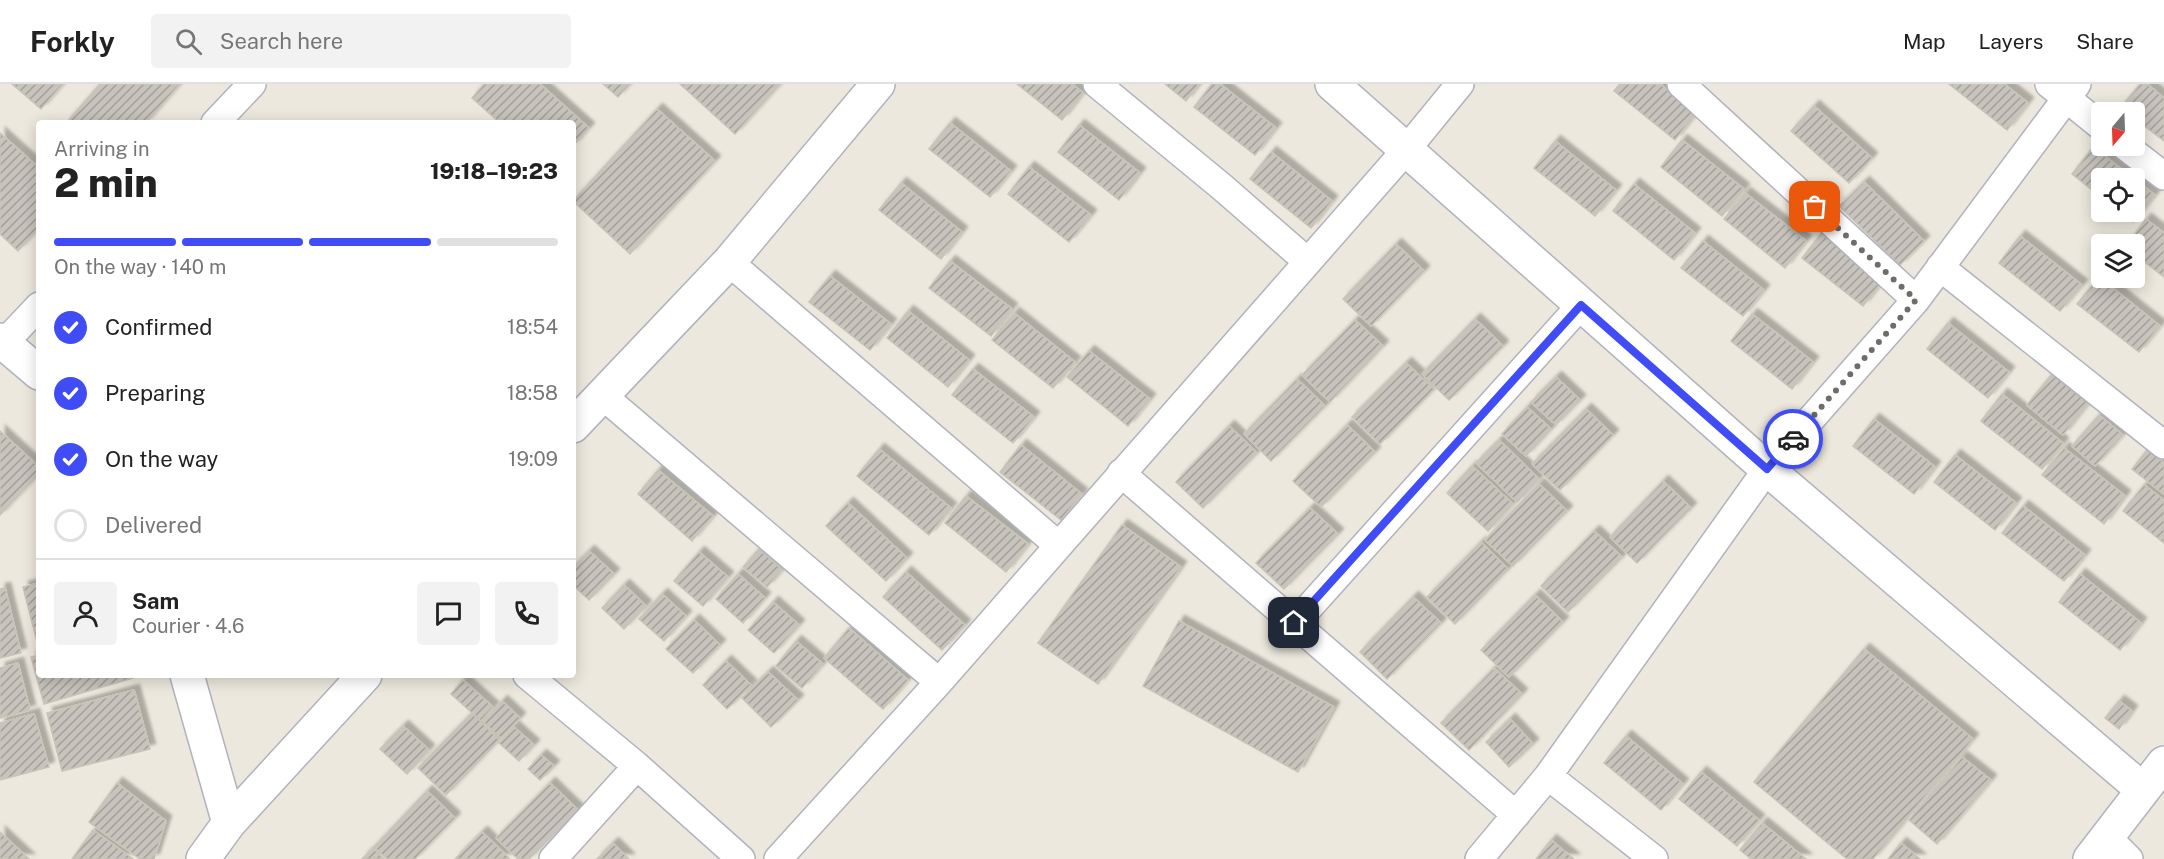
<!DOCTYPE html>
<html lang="en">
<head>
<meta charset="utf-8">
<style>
	:root { --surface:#fff; --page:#f2f2f2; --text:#222; --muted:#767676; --line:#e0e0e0; --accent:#404df6 }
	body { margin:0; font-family:"Public Sans",sans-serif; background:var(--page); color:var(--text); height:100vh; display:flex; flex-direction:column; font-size:22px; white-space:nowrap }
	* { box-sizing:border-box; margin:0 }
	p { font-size:20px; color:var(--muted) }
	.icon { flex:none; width:33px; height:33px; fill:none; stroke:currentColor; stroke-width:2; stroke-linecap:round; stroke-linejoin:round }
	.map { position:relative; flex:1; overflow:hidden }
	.side { position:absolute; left:36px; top:36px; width:540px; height:558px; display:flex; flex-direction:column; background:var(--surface); border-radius:6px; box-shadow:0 3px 15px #0003 }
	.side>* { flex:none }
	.needle { width:39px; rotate:199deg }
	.fabs { position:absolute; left:2091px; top:18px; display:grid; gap:12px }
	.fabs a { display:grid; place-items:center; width:54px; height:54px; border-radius:6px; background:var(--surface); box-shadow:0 3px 15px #0003; font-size:30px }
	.pin { position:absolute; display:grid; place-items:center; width:51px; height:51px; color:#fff; margin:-26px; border-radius:12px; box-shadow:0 3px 9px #0006 }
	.courier { position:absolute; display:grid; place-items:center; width:60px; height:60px; margin:-30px; border:4px solid #404df6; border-radius:50%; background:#fff; color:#222; box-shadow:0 2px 8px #0007 }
	.overview em { font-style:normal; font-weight:800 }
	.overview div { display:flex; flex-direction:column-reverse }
	.overview { display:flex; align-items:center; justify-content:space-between; height:102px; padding:0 18px }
	h1 { font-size:39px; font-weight:800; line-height:45px }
	.bar { display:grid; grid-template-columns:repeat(4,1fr); gap:9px 6px; align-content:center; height:72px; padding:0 18px }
	.bar i { height:8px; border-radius:4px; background:var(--line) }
	.bar .on { background:var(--accent) }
	.bar p { grid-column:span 4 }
	.line { display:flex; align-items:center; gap:15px; padding:0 18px; border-top:2px solid var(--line) }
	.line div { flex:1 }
	.round { display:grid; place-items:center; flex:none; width:63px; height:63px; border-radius:6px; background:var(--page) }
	ol { padding:0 18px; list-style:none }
	li { display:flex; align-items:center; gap:18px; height:66px }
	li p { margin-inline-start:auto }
	li .icon { padding:6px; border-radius:50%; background:var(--accent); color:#fff; stroke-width:4 }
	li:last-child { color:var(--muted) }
	li i { width:33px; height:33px; border:3px solid var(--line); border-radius:50% }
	header { display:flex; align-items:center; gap:36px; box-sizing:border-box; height:84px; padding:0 30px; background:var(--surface); border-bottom:2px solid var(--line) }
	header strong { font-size:28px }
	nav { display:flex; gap:33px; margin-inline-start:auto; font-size:21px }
	.search { width:420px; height:54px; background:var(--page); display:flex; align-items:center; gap:15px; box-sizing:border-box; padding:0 21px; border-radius:6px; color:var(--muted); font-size:22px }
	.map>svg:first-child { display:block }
</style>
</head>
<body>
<header>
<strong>Forkly</strong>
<div class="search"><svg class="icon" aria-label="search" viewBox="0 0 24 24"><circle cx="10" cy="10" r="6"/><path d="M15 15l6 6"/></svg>Search here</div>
<nav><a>Map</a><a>Layers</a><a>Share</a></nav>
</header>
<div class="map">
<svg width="2164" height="775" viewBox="0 0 2164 775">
	<defs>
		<pattern id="building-hatch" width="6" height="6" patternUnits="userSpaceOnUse" patternTransform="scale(1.5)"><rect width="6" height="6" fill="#c8c4bd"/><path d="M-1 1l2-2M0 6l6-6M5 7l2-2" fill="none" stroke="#a39f9a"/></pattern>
		<filter id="shadow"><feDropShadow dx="5.5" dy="-5.5" stdDeviation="1.5" flood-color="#0004"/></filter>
	</defs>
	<rect width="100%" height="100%" fill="#ece8dd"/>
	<path fill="url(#building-hatch)" stroke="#c8c4b7" stroke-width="1.5" filter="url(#shadow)" d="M12,0H63L41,25Z
		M100,0H178L179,1L146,39H66Z
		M484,0H540L589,44L573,62V39H500L472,14Z
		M603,0H630L618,13Z
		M680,0H780L735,50Z
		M1017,0H1072L1083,9L1062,36Z
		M1165,0H1199L1186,17Z
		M1212,0H1220L1276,44L1255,71L1194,23Z
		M1620,0H1660L1696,29L1675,56L1614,7Z
		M1949,0H2004L2028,19L2007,46Z
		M2140,0H2147L2164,14V57L2134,34V28H2128L2121,23Z
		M1814,22L1872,74L1849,99L1791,47Z
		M657,25L715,77L630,170L573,117Z
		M950,39L1011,87L990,113L929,65Z
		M1079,41L1140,89L1119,116L1058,68Z
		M0,49L39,84V144L18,167L0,150Z
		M1682,56L1744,105L1722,132L1661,83Z
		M1555,57L1616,106L1595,132L1534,84Z
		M2093,63L2133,94H2102V114L2072,90Z
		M1271,68L1332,117L1311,144L1250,95Z
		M1029,83L1091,131L1069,158L1008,110Z
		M2134,95L2155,111L2133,138L2119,128H2134Z
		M1864,98L1924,157L1900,181L1839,122Z
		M901,99L962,148L941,175L879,126Z
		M1634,100L1695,149L1674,176L1613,127Z
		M1745,109L1806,157L1785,184L1724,135Z
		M2146,135L2164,149V193L2134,170V160H2127Z
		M1823,147L1884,195L1863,222L1802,174Z
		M2020,152L2082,201L2060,227L1999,179Z
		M1703,157L1764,206L1743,232L1681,184Z
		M1396,160L1424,187L1371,242L1343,215Z
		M950,177L1012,225L991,252L929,204Z
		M830,192L891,240L870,266L809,218Z
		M2099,193L2160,242L2139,268L2077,220Z
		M908,227L969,276L948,303L887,254Z
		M1014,229L1075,278L1053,304L992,256Z
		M1752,230L1813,278L1792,305L1731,257Z
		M1475,235L1503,262L1449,316L1422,290Z
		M1355,236L1383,262L1330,318L1302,291Z
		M1948,239L2009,288L1988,314L1927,265Z
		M1089,267L1150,315L1128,342L1067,293Z
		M1406,279L1434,305L1380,360L1352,333Z
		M973,285L1034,333L1013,359L952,311Z
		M2056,285L2092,314L2063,351L2027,321Z
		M1556,293L1580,316L1556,341L1531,318Z
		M1297,295L1325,322L1271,377L1244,350Z
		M2002,310L2063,359L2042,385L1981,337Z
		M1527,323L1551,345L1526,372L1502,350Z
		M1586,325L1613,351L1560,406L1532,380Z
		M2099,331L2123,351L2095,382L2072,362Z
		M1874,335L1935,383L1914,410L1853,362Z
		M1347,341L1375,368L1321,423L1293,397Z
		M1229,342L1257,369L1203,424L1176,398Z
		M0,347L39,383V390L0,431Z
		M1499,356L1539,395L1517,418L1476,379Z
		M1021,361L1082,410L1061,436L1000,388Z
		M2064,364L2125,412L2104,440L2042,391Z
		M879,365L951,424L929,451L857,392Z
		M2147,366L2164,379V410L2132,385Z
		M1955,371L2016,419L1995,446L1934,398Z
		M1472,382L1513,420L1488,447L1447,409Z
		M658,386L713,432L692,457L638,410Z
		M1663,397L1691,424L1637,479L1610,453Z
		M1539,400L1567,427L1513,482L1485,456Z
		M2144,401L2164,416V459L2123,427Z
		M966,412L1028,460L1006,488L945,439Z
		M848,419L907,474L886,497L826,442Z
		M2023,422L2085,471L2064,497L2002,449Z
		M1310,424L1338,450L1284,505L1256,479Z
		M1122,441L1181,483L1098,600L1038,559Z
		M1594,447L1622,473L1568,528L1541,502Z
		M1481,458L1508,485L1455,540L1427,513Z
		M759,465L782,486L767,503L743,483Z
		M589,467L614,490L589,516L573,501V483Z
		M699,468L728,493L703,522L674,497Z
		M906,488L965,541L942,566L883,513Z
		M738,490L765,514L743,539L716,515Z
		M2080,490L2141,539L2120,566L2059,518Z
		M39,499V557L37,558L23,503Z
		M624,501L646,522L624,545L602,524Z
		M5,504L21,569L0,574V505Z
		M662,510L686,532L664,557L639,535Z
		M1535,511L1563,538L1509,593L1481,566Z
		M1413,513L1441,539L1387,595L1360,568Z
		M773,518L799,541L774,569L748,546Z
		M694,536L720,561L693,589L666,565Z
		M1179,537L1334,623L1298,688L1143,602Z
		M849,544L908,596L883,625L824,574Z
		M796,557L823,580L802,604L776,582Z
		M1864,565L1973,655L1873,775H1847L1754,698Z
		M39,571V591H132L133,594L44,620L31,573Z
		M726,577L751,601L727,625L703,601Z
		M18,579L30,626L0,634V584Z
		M1494,584L1522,610L1469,666L1441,639Z
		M768,588L798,616L771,643L742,614Z
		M463,596L493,623L481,637L451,610Z
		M134,606L150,665L62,687L47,629Z
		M502,617L520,634L501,654L483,638Z
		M2119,617L2132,627L2119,645L2105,634Z
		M472,629L499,656L446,711L418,684Z
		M34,630L49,683L0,696V639Z
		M1510,635L1533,660L1509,683L1486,658Z
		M403,642L429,666L407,690L380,665Z
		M514,643L534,661L519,677L499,659Z
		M1626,652L1683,700L1661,726L1604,679Z
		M541,671L554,682L540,696L528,685Z
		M1962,673L1991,696L1937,760L1909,736Z
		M1701,688L1759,736L1737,762L1679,715Z
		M117,699L166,737L154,775H140L89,738Z
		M550,699L578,726L529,775H518L496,754Z
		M427,707L455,734L415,775H387L374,763Z
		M1762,739L1806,775H1751L1740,766Z
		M93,746L133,775H72Z
		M0,748L29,775H0Z
		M482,748L509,774V775H455Z
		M1551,756L1574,775H1536Z
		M613,759L629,775H597Z
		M1901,759L1920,775H1888Z
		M373,764L384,775H362Z"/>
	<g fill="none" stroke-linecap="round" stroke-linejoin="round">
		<g stroke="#b1b2be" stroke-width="30">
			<path id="street" d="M1097,0L1222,103L1308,178
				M1681,0L1916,216
				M2049,0L2102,43
				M215,39L252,0
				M2125,62L2164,92
				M729,178L1058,461
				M1940,183L2164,361
				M4,259L39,222
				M603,312L939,598
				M1121,389L1516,731
				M1295,539L1581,221
				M527,591L637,682L741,775
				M1548,692L1654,775
				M2107,753L2129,775
				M553,775L637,682
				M778,775L939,598L1406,66L1460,0
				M1479,775L1548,692L1767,385L1916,216L2077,0"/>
		</g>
		<g stroke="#b1b2be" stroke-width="36">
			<path id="secondary" d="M1332,0L1767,385L2143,706
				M0,256L39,289
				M573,342L729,178L878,0
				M187,591L229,739
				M203,775L229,739L365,591
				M2090,775L2164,679"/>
		</g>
		<use href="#street" stroke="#fff" stroke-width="27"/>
		<use href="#secondary" stroke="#fff" stroke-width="33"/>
	</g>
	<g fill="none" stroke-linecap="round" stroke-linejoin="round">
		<path stroke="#6f6d69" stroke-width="6" stroke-dasharray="0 10.8" d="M1793,355L1916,216L1815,123"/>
		<path stroke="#404df6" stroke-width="8" d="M1294,539L1581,221L1767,385L1793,355"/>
	</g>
</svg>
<div class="fabs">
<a><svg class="needle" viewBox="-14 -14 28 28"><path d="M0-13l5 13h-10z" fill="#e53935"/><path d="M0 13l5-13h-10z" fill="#767676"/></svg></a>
<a><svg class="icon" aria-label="locate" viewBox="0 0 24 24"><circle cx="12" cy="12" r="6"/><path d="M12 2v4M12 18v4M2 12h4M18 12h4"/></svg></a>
<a><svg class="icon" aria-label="layers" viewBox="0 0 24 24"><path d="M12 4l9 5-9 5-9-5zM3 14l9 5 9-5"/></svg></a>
</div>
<div class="pin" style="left:1815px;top:123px;background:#ea580c"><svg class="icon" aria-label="bag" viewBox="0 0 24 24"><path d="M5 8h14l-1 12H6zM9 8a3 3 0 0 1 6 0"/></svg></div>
<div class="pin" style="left:1294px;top:539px;background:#1f2937"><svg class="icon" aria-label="home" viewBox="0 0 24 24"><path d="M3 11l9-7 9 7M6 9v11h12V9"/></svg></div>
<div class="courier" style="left:1793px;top:355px"><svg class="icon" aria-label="car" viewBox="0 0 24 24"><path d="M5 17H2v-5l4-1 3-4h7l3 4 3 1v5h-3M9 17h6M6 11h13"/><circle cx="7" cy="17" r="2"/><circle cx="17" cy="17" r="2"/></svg></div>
<section class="side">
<div class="overview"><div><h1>2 min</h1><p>Arriving in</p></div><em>19:18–19:23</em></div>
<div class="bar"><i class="on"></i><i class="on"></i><i class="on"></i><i></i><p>On the way · 140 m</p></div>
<ol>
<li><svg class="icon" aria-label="check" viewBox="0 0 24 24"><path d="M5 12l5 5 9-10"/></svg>Confirmed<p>18:54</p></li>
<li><svg class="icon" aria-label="check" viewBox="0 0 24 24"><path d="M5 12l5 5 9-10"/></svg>Preparing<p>18:58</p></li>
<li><svg class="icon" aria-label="check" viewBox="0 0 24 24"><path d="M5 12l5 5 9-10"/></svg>On the way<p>19:09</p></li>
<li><i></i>Delivered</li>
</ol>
<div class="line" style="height:108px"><a class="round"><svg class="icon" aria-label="person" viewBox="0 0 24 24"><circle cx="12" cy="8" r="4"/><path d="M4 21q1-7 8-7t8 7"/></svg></a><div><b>Sam</b><p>Courier · 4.6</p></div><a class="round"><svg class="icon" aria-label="chat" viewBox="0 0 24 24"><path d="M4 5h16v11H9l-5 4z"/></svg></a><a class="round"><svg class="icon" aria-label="phone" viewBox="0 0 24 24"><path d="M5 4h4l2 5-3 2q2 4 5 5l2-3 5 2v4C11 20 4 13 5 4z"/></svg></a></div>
</section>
</div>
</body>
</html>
